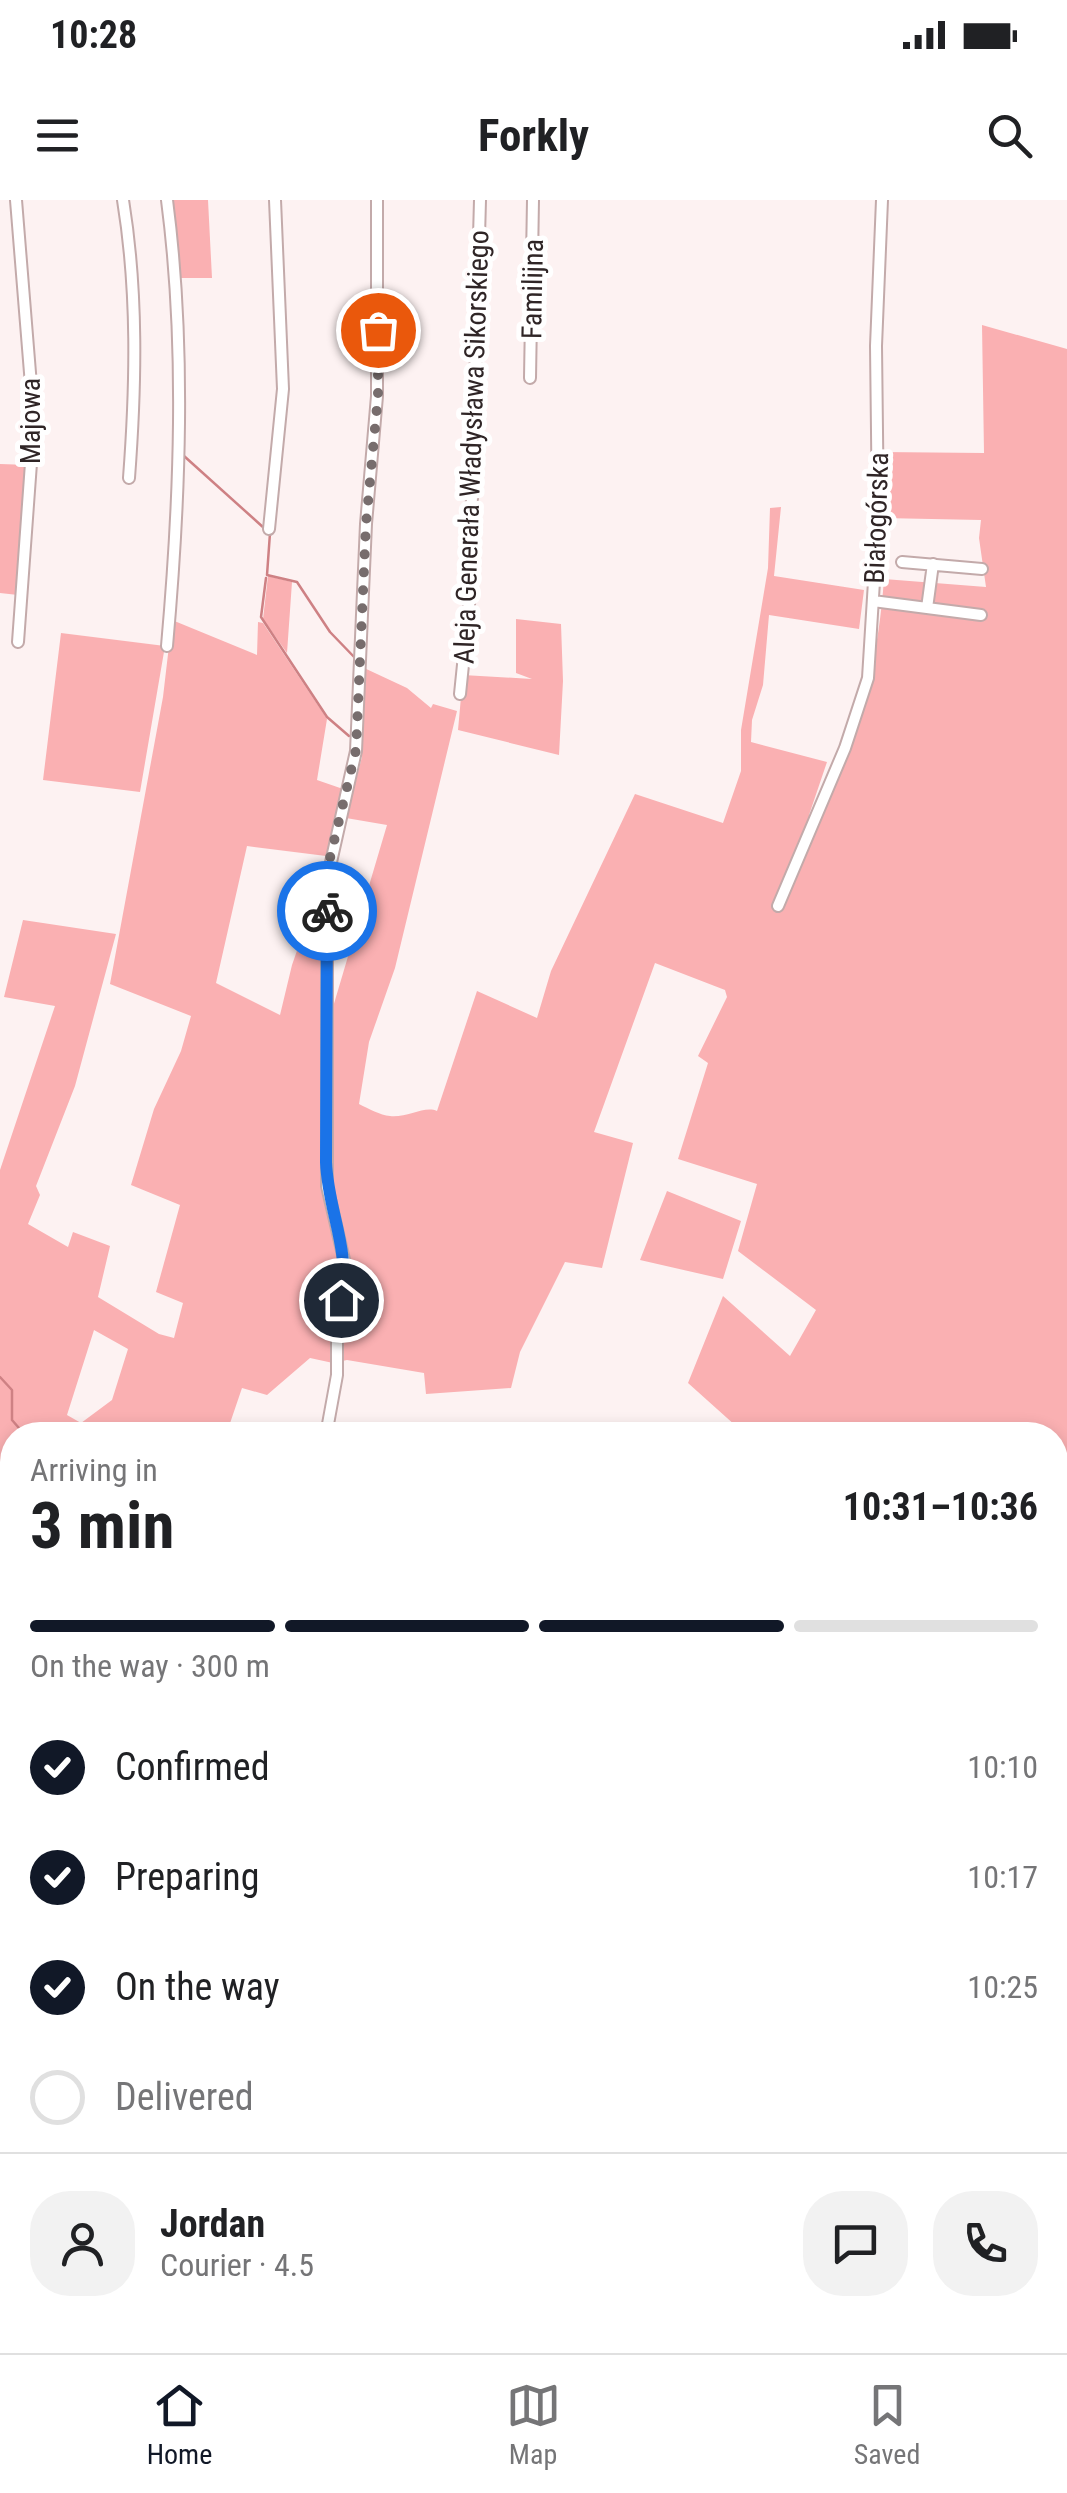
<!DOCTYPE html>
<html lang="en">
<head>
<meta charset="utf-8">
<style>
	:root { --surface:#fff; --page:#f2f2f2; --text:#202124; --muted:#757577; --line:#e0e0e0; --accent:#111827 }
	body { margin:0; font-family:"Roboto Condensed",sans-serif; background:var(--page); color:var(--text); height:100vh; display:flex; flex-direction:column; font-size:38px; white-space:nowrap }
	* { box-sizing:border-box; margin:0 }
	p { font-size:32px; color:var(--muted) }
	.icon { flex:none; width:55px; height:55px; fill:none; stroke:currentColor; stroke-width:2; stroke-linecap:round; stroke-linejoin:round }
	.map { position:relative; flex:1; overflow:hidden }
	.details { position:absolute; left:0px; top:1222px; width:1068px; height:932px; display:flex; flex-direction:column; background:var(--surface); border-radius:40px 40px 0 0; box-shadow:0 5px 15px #0003 }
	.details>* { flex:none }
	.pin { position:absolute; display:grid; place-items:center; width:85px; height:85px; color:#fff; margin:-42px; border:5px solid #fff; border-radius:50%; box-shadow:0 2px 10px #0007 }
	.courier { position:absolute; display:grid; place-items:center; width:100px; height:100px; margin:-50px; border:8px solid #1a73e8; border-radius:50%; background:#fff; color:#222; box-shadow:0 2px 12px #0007 }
	.head em { font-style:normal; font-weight:700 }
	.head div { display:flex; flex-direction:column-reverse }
	.head { display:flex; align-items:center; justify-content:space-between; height:170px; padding:0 30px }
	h1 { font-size:65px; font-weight:700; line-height:75px }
	.bar { display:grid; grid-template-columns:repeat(4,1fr); gap:15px 10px; align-content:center; height:120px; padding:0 30px }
	.bar i { height:12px; border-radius:8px; background:var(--line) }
	.bar .selected { background:var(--accent) }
	.bar p { grid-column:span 4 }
	.line { display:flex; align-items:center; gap:25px; padding:0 30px; border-top:2px solid var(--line) }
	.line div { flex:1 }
	.round { display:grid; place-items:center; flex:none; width:105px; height:105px; border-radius:40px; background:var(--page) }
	ol { padding:0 30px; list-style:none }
	li { display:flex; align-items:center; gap:30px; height:110px }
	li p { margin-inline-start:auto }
	li .icon { padding:10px; border-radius:50%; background:var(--accent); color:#fff; stroke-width:4 }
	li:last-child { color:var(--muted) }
	li i { width:55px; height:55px; border:5px solid var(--line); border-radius:50% }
	.status { display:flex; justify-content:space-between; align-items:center; height:70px; padding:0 50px; background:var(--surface); direction:ltr }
	.status svg { height:28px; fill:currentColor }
	header { display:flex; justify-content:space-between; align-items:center; height:130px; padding:0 30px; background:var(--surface); font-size:45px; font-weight:700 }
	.menu { display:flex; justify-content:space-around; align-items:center; height:140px; border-top:2px solid var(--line); background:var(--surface); font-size:28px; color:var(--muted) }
	.menu a { display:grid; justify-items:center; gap:5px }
	.menu .selected { color:var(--accent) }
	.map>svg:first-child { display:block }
</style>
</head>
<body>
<div class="status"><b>10:28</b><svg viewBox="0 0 49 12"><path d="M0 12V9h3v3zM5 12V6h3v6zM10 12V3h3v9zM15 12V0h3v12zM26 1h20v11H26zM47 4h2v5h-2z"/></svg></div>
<header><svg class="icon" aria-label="menu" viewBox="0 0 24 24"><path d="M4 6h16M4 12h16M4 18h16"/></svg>Forkly<svg class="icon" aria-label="search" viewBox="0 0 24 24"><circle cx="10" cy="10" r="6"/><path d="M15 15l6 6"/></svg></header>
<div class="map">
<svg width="1067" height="2153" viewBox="0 0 1067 2153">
	<rect width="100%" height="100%" fill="#fdf2f2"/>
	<path fill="#fab0b2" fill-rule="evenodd" d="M172,0H208L212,78H180Z
		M982,125L1067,149V1891L1055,1884V1235H746L688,1183L723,1096L790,1156L816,1110L738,1051L757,984L678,959L708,863L698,856L727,797L725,790L655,763L594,932L633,943L602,1068L565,1062L520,1152L511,1188L426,1194L424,1173L347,1160L333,1163L310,1158L267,1195L242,1188L226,1235H12V1822L0,1812V970L55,806L4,797L23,720L116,734L75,886L36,986L40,995L28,1024L68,1047L73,1032L110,1046L98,1097L159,1134L174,1138L183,1103L156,1092L180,1005L131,985L154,909L181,851L191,816L110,784L163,497L172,420L257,455L258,422L263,423L327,519L317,580L343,589L326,656L247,646L216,783L280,815L292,765L323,676L328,900L333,807L387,625L346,618L362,557V467L407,488L431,508L433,504L457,511L395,768L369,842L359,904C369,909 380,915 390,916C407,918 425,905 437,911L477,791L537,818L551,771L635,594L723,623L741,571V530L768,368L770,308L781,307L774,376L864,390L859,429L769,415L763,485L752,520L751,542L827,562L809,615L816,617C858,533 877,473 884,379L986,387L979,338L981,320L882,318L881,252L984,253ZM94,1130L128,1149L112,1200L81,1223L67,1215Z
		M0,264L29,265L18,395L0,393Z
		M268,376L292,382L287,453L263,419Z
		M516,419L561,424L563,481L559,555L458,530L463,475L532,479L516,473Z
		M61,433L165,446L140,592L43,580Z
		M667,991L741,1021L723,1079L640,1060Z
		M1055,1945L1067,1951V2153L1039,2143L1055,2142V1972L1061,1964L1055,1960Z
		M662,2142L670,2153H207L190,2144Z
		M994,2143L1013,2153H734L724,2143Z"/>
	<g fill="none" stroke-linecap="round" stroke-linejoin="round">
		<path stroke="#ce8184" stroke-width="2.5" d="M184,256L264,328
			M270,333L267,375L297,382L330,432L357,460
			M266,378L261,417L327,517L349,536
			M0,1177L12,1190V1220L25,1235
			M0,1363L12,1351
			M1055,1465H1067"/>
		<g stroke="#c3aaaa" stroke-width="14">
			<path id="minor" d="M16,0L34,222L18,442
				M123,0C138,92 136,185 129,278
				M167,0C186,145 180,300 167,446
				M530,178L533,0
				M269,329L283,189L275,0
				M902,362L982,369
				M873,401L981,415
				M927,408L933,364
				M460,494L469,406L480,0
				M778,706L845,548L868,478L878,317L876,146L882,0
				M326,1235L337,1175V1118L346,1068L327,986V680L356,551L366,324L377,196V0
				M178,2153L184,2142"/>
		</g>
		<use href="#minor" stroke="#fff" stroke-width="10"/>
	</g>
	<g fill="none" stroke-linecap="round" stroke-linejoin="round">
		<path stroke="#776d6d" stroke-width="10" stroke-dasharray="0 18" d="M327,711L330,658L356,550L366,324L378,196V130"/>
		<path stroke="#1a73e8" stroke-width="12" d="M327,711L326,962C328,1012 351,1049 341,1100"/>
	</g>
	<g text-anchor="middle" stroke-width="10" stroke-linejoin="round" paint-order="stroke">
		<g font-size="28" fill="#2f2526" stroke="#fff">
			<text transform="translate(532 89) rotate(-89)" y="10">Familijna</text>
			<text transform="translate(30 221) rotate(-90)" y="10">Majowa</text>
			<text transform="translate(471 247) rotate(-88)" y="10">Aleja Generała Władysława Sikorskiego</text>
			<text transform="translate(876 318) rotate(-88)" y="10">Białogórska</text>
		</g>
	</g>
</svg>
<div class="pin" style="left:378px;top:130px;background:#ea580c"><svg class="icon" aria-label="bag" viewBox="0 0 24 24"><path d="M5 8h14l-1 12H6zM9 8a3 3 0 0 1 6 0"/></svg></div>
<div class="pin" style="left:341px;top:1100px;background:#1f2937"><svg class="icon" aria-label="home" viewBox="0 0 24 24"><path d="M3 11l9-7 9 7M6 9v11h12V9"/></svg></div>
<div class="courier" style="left:327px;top:711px"><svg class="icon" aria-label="bike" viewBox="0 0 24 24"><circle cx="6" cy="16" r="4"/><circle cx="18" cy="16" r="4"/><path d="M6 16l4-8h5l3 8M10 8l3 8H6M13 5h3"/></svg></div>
<section class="details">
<div class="head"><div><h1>3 min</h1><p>Arriving in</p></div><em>10:31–10:36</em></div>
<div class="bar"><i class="selected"></i><i class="selected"></i><i class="selected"></i><i></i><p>On the way · 300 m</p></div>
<ol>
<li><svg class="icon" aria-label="check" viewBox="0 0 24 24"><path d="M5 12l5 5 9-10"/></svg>Confirmed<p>10:10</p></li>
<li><svg class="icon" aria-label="check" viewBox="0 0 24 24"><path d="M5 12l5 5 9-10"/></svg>Preparing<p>10:17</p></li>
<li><svg class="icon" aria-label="check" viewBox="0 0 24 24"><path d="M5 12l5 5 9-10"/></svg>On the way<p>10:25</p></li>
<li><i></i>Delivered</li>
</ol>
<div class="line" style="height:180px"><a class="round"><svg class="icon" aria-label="person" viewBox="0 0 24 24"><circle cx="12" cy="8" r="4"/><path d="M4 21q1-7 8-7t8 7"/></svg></a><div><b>Jordan</b><p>Courier · 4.5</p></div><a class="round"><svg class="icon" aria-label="chat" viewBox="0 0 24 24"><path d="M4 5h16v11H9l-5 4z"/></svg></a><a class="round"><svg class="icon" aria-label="phone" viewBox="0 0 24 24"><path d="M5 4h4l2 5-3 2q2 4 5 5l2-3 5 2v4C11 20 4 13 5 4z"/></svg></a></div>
</section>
</div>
<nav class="menu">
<a class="selected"><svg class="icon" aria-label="home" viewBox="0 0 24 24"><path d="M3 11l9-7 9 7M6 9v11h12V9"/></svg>Home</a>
<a><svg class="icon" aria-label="map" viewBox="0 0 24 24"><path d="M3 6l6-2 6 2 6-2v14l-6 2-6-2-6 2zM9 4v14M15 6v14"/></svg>Map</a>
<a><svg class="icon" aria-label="saved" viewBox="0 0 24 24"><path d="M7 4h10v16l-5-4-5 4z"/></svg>Saved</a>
</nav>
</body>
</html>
